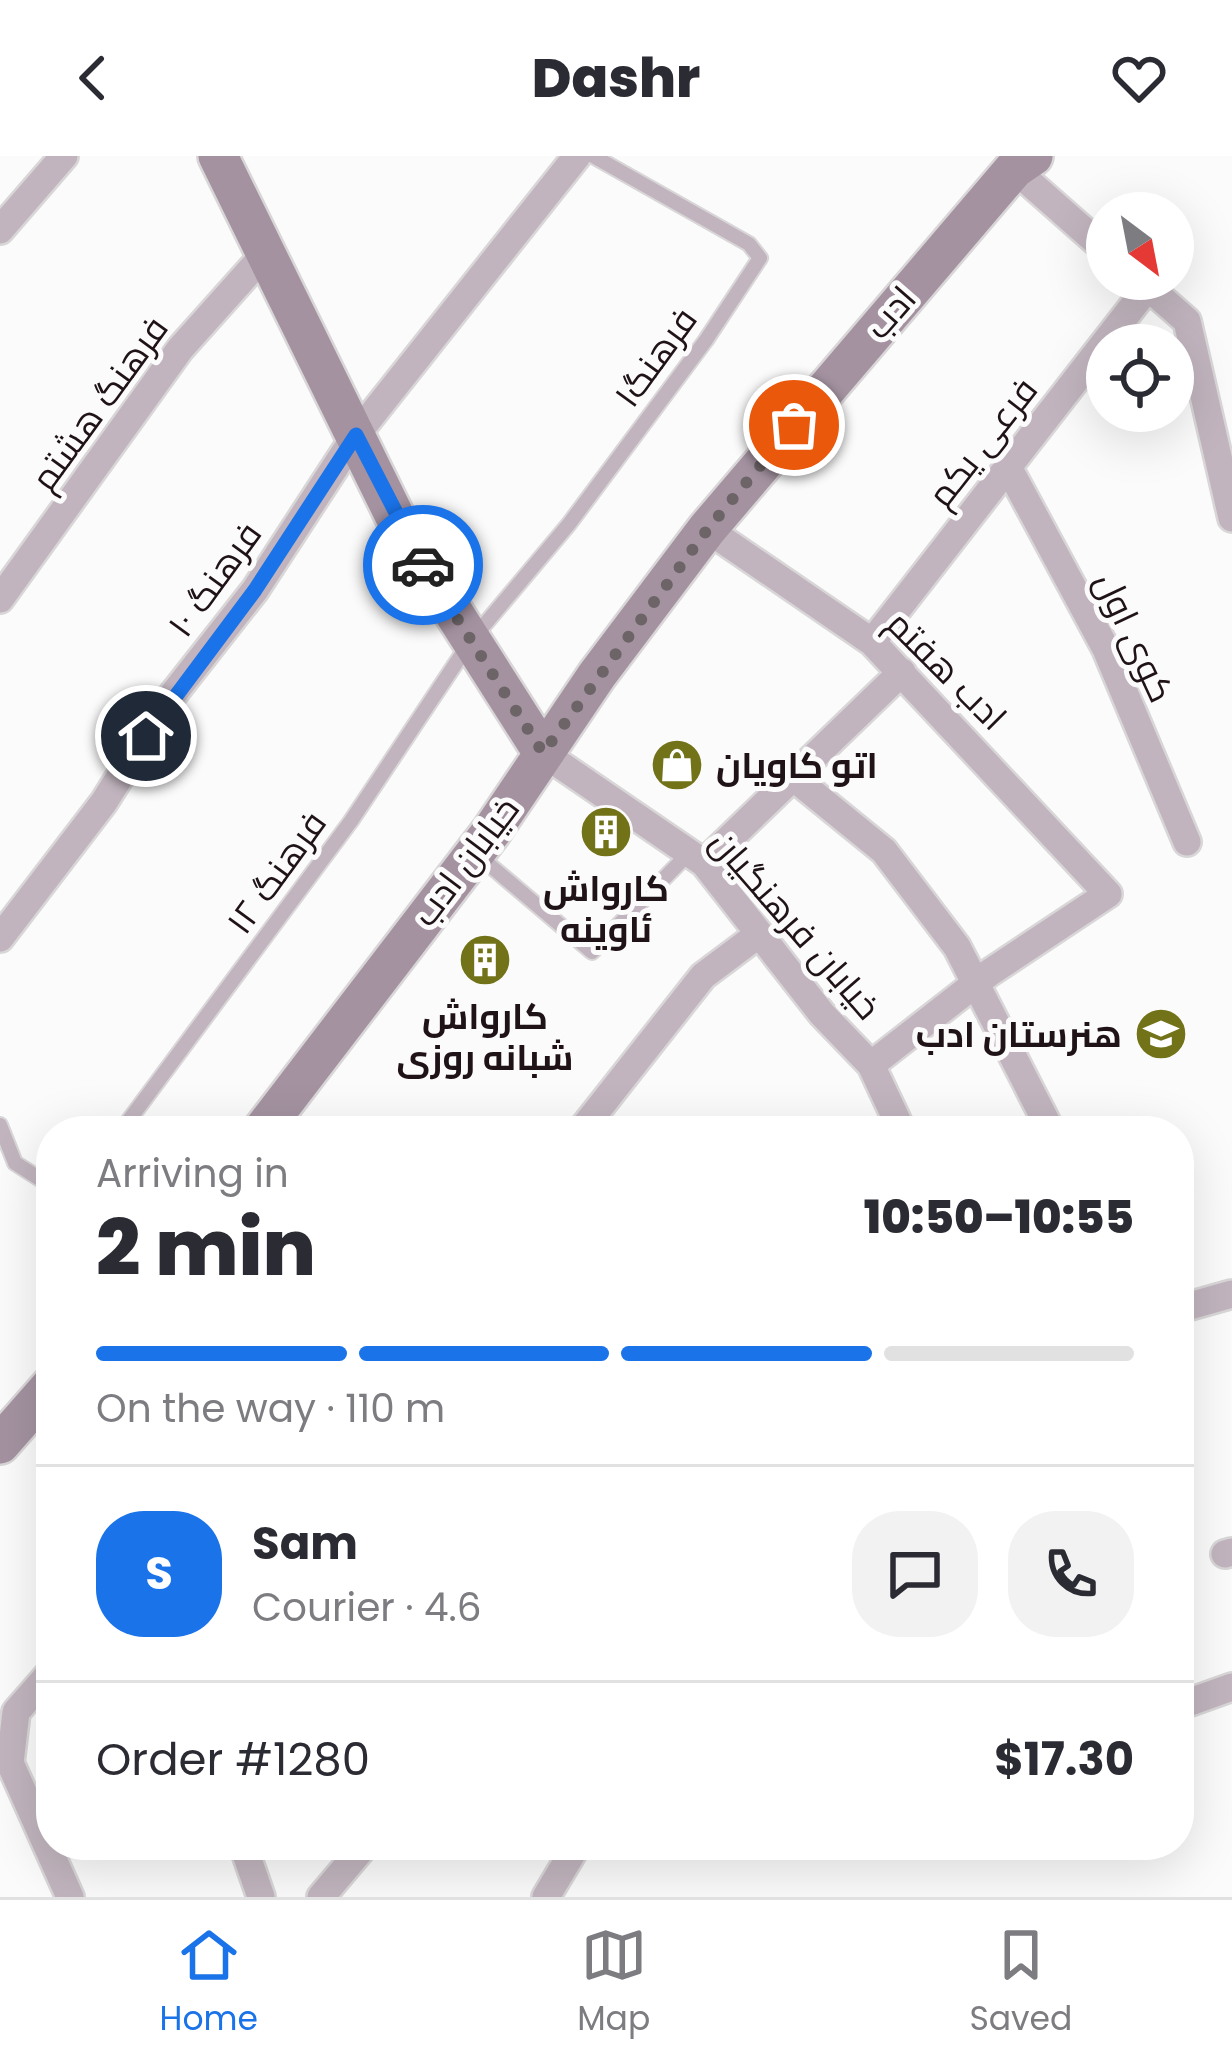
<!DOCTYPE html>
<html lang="en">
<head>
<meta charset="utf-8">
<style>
	:root { --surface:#fff; --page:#f2f2f3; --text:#2b2b33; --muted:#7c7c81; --line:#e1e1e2; --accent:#1a73e8 }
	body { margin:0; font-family:Poppins,Cairo,sans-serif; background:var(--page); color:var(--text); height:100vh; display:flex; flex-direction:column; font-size:45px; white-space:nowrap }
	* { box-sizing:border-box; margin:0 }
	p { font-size:39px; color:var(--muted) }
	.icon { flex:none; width:66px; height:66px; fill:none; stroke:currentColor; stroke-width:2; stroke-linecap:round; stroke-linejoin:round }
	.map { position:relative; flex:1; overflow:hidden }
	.sheet { position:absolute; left:36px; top:960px; width:1158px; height:744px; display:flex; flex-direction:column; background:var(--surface); border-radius:48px; box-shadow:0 12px 48px #0002 }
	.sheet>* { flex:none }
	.needle { width:78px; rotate:148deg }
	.buttons { position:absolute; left:1086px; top:36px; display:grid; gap:24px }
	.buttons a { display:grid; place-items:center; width:108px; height:108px; border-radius:50%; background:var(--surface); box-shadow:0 12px 48px #0002; font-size:60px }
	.pin { position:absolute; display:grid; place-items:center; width:102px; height:102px; color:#fff; margin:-51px; border:6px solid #fff; border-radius:50%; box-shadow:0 3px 12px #0007 }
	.courier { position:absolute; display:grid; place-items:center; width:120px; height:120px; margin:-60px; border:9px solid #1a73e8; border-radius:50%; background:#fff; color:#222; box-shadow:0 3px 15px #0007 }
	.head em { font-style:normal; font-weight:800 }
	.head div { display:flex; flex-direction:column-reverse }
	.head { display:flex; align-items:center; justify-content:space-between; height:204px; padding:0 60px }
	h1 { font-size:78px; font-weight:800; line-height:90px }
	.bar { display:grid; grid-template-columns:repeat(4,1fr); gap:18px 12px; align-content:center; height:144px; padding:0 60px }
	.bar i { height:15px; border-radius:9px; background:var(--line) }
	.bar .on { background:var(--accent) }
	.bar p { grid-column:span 4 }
	.line { display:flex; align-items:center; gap:30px; padding:0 60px; border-top:3px solid var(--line) }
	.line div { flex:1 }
	.round { display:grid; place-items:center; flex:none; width:126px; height:126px; border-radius:48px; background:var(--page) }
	header { display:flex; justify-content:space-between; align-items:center; height:156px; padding:0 60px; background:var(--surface); font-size:54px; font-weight:800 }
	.tab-bar { display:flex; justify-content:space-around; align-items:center; height:168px; border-top:3px solid var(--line); background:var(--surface); font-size:33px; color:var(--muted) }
	.tab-bar a { display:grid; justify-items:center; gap:6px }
	.tab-bar .on { color:var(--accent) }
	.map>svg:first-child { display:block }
</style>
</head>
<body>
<header><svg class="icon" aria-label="back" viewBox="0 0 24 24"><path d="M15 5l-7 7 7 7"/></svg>Dashr<svg class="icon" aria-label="heart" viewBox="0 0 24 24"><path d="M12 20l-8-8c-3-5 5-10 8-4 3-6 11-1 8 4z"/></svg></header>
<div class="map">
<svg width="1232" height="1741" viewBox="0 0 1232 1741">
	<rect width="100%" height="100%" fill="#fbfbfb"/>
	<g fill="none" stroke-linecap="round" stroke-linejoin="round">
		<g stroke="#d8d6d7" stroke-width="18">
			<path id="lane" d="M479,700L592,796L690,696
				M0,969L15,1007L51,1030
				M121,975L351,665L470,486L569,368L706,184L760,102L749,88L593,0"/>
		</g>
		<g stroke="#d8d6d7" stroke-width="32">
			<path id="street" d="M1014,13L1107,95
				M0,74L64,0
				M1139,123L1187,165L1232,362
				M1008,311L1106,493L1187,686
				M707,373L872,486L1108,738L989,817L871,909
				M0,443L180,193L264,99
				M872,486L1148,131
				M543,597L704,707L822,858L871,909L902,975
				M793,621L884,695L957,791L1051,975
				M704,707L902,516
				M0,782L104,646L167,546L255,434L356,279L577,0
				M581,975L703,820L759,778
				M1179,1153L1232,1138
				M1225,1398L1232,1396
				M51,1516L16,1556L10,1607L70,1741
				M1179,1550L1232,1531
				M243,1689L261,1741
				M321,1741L365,1689
				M546,1741L577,1689"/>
		</g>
		<g stroke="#d8d6d7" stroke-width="44">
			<path id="secondary" d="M218,0L403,377L543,597
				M262,975L491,676L597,519L707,373L1014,13L1033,0
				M0,1288L51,1230"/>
		</g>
		<use href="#lane" stroke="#c1b4be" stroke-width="14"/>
		<use href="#street" stroke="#c1b4be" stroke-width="27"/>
		<use href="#secondary" stroke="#a492a0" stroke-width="39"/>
	</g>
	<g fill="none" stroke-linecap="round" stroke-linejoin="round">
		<path stroke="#6c6467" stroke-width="12" stroke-dasharray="0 21.6" d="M423,409L543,597L707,374L794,269"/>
		<path stroke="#1a73e8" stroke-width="15" d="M146,580L255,434L356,279L423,409"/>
	</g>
	<defs>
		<g id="shop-disc" transform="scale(2.7)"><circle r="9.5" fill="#727319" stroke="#fbfbfb"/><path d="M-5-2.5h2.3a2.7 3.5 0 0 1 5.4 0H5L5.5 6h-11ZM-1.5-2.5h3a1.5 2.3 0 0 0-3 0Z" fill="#fff"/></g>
		<g id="building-disc" transform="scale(2.7)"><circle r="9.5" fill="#727319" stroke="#fbfbfb"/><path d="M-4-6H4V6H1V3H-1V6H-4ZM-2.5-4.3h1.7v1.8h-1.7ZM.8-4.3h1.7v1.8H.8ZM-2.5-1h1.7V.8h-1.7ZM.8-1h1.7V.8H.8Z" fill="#fff"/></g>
		<g id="school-disc" transform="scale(2.7)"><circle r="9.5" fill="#727319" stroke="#fbfbfb"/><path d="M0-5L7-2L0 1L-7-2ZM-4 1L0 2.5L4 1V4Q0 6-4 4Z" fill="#fff"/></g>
	</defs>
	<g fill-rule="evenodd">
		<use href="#shop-disc" x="677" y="609"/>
		<use href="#building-disc" x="606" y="676"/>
		<use href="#building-disc" x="485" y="804"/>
		<use href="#school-disc" x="1161" y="878"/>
	</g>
	<g text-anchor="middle" stroke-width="10" stroke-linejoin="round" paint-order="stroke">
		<g font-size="36" fill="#1f1318" stroke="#fbfbfb">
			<text transform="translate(890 156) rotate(-49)" y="13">ادب</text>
			<text transform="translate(655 201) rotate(-54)" y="13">فرهنگ۱</text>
			<text transform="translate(99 247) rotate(-54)" y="13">فرهنگ هشتم</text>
			<text transform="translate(982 286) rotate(-52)" y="13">فرعی یکم</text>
			<text transform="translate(214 423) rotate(-54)" y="13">فرهنگ ۱۰</text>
			<text transform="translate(1135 481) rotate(65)" y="13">کوی اول</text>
			<text transform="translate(947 514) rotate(45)" y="13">ادب هفتم</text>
			<text transform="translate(465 705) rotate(-53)" y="13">خیابان ادب</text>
			<text transform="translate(276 716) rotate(-54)" y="13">فرهنگ ۱۲</text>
			<text transform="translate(796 768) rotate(49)" y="13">خیابان فرهنگیان</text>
		</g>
		<g font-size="36" font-weight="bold" fill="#1f1318" stroke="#fbfbfb">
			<text x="716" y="622" text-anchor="start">اتو کاویان</text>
			<text x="606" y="745">کارواش<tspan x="606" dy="41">ئاوینه</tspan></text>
			<text x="485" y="873">کارواش<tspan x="485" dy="41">شبانه روزی</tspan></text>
			<text x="1122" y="891" text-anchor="end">هنرستان ادب</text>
		</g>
	</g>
</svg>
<div class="buttons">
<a><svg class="needle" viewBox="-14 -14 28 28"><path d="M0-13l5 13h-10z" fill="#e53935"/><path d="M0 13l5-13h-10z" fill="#7c7c81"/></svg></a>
<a><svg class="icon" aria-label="locate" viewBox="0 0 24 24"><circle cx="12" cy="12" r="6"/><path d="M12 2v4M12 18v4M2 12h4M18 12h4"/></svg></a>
</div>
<div class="pin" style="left:794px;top:269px;background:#ea580c"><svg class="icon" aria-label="bag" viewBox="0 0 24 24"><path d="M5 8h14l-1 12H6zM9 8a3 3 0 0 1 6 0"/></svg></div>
<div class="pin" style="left:146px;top:580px;background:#1f2937"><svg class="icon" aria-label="home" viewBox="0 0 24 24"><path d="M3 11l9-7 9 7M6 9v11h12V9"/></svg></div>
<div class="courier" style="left:423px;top:409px"><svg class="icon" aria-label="car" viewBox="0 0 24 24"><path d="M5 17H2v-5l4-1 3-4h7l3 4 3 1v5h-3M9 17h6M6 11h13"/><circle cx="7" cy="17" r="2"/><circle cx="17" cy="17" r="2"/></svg></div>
<section class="sheet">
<div class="head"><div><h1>2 min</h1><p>Arriving in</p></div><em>10:50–10:55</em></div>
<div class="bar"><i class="on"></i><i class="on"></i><i class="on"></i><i></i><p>On the way · 110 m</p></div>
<div class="line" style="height:216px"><b class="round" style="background:var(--accent);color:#fff">S</b><div><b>Sam</b><p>Courier · 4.6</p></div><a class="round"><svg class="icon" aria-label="chat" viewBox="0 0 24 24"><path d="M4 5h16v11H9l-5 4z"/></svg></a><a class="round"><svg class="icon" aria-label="phone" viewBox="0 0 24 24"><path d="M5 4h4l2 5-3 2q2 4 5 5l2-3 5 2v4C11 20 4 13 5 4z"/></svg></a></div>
<div class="line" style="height:156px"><div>Order #1280</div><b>$17.30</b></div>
</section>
</div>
<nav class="tab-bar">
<a class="on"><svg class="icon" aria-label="home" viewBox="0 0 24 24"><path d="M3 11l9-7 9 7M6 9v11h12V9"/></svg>Home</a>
<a><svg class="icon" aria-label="map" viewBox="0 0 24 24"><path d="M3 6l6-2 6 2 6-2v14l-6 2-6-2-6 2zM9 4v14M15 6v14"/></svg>Map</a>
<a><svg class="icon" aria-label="saved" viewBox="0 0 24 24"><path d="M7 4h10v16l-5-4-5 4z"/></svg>Saved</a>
</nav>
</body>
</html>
